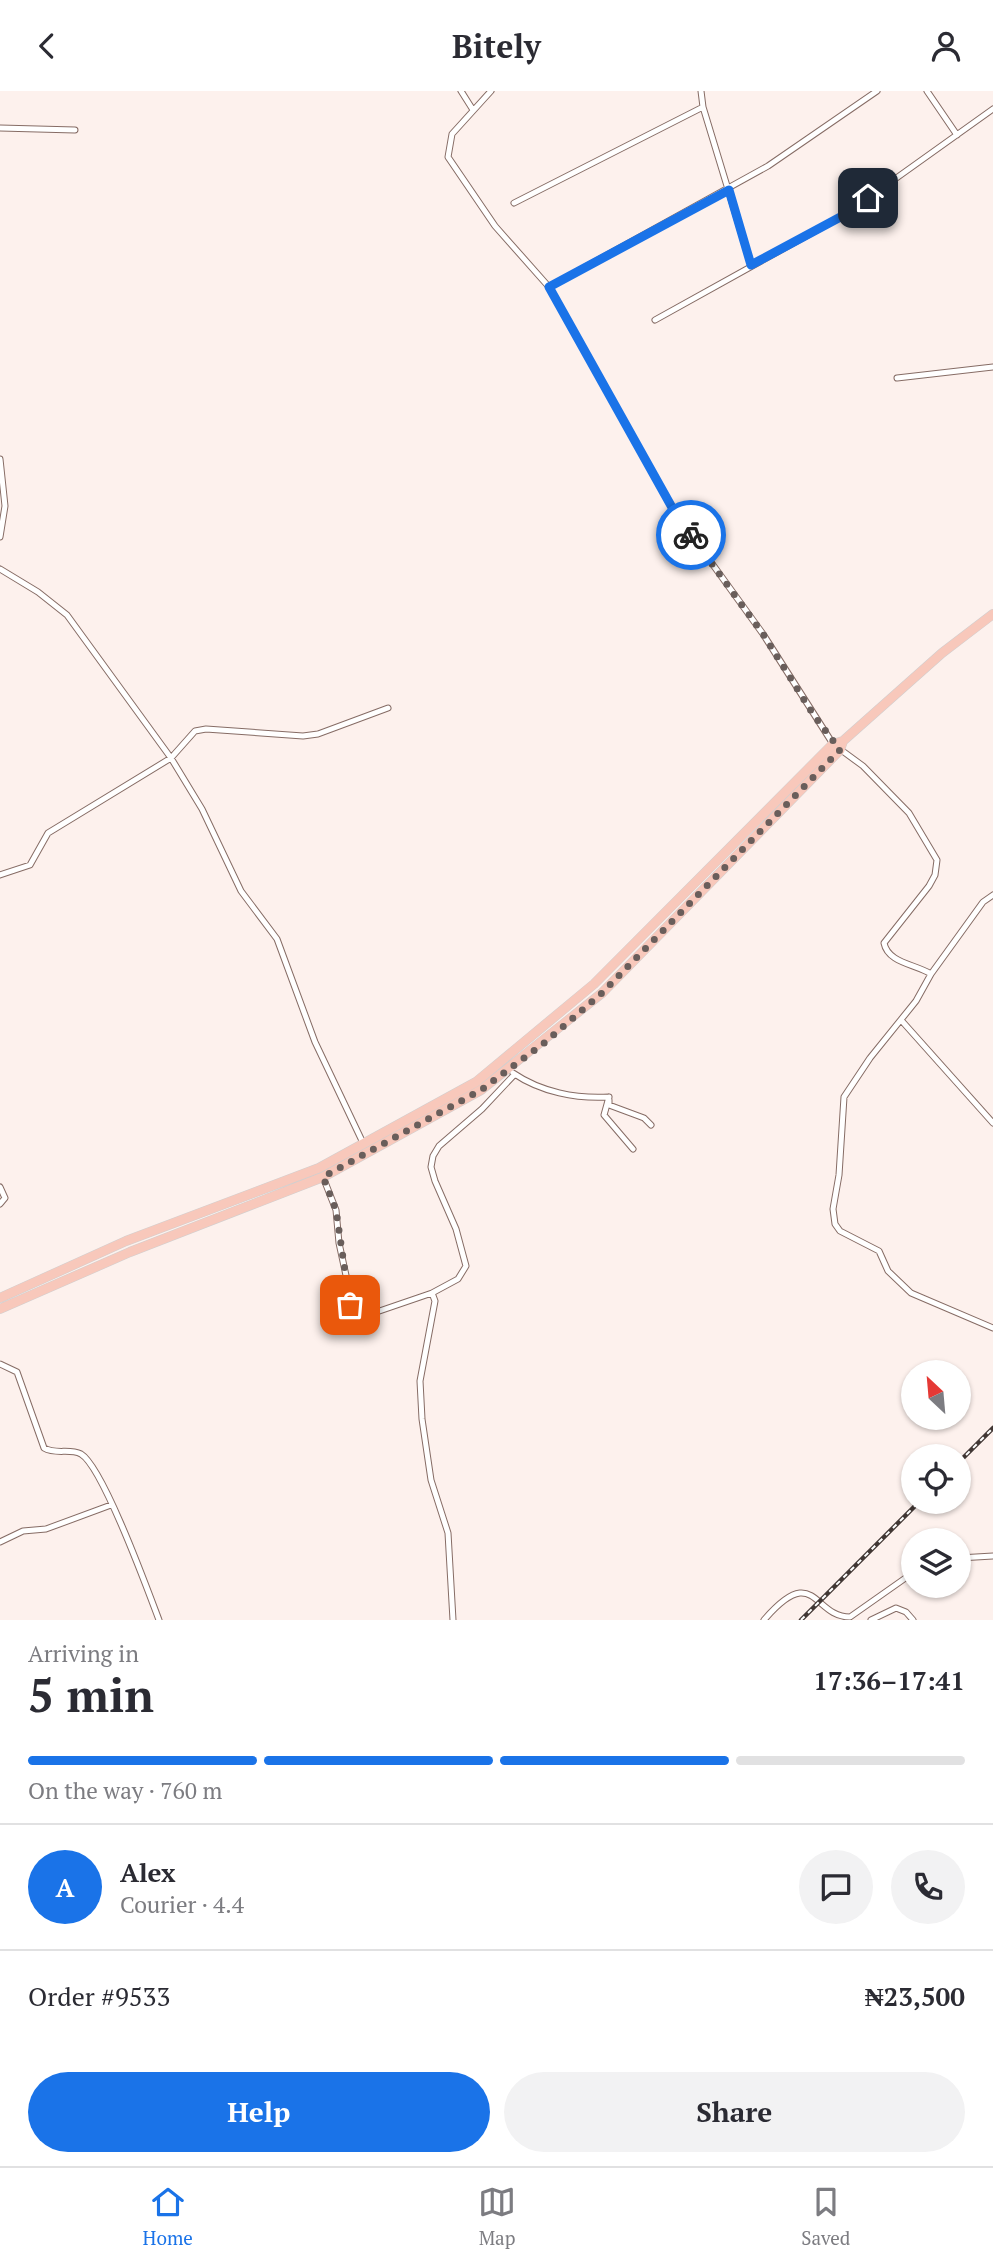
<!DOCTYPE html>
<html lang="en">
<head>
<meta charset="utf-8">
<style>
	:root { --surface:#fff; --page:#f2f2f3; --text:#2b2b33; --muted:#7c7c81; --line:#e1e1e2; --accent:#1a73e8 }
	body { margin:0; font-family:"PT Serif",serif; background:var(--page); color:var(--text); height:100vh; display:flex; flex-direction:column; font-size:26px; white-space:nowrap }
	* { box-sizing:border-box; margin:0 }
	p { font-size:23px; color:var(--muted) }
	.icon { flex:none; width:38px; height:38px; fill:none; stroke:currentColor; stroke-width:2; stroke-linecap:round; stroke-linejoin:round }
	.map { position:relative; height:1529px; overflow:hidden }
	.side { display:flex; flex-direction:column; background:var(--surface); flex:1 }
	.side>* { flex:none }
	.needle { width:46px; rotate:334deg }
	.buttons { position:absolute; left:901px; top:1269px; display:grid; gap:14px }
	.buttons a { display:grid; place-items:center; width:70px; height:70px; border-radius:50%; background:var(--surface); box-shadow:0 2px 5px #0004; font-size:35px }
	.pin { position:absolute; display:grid; place-items:center; width:60px; height:60px; color:#fff; margin:-30px; border-radius:14px; box-shadow:0 4px 10px #0006 }
	.courier { position:absolute; display:grid; place-items:center; width:70px; height:70px; margin:-35px; border:5px solid #1a73e8; border-radius:50%; background:#fff; color:#222; box-shadow:0 2px 9px #0007 }
	.overview em { font-style:normal; font-weight:700 }
	.overview div { display:flex; flex-direction:column-reverse }
	.overview { display:flex; align-items:center; justify-content:space-between; height:119px; padding:0 28px }
	h1 { font-size:46px; font-weight:700; line-height:52px }
	.bar { display:grid; grid-template-columns:repeat(4,1fr); gap:10px 7px; align-content:center; height:84px; padding:0 28px }
	.bar i { height:9px; border-radius:5px; background:var(--line) }
	.bar .current { background:var(--accent) }
	.bar p { grid-column:span 4 }
	.line { display:flex; align-items:center; gap:18px; padding:0 28px; border-top:2px solid var(--line) }
	.line div { flex:1 }
	.round { display:grid; place-items:center; flex:none; width:74px; height:74px; border-radius:37px; background:var(--page) }
	.button { display:flex; gap:14px; margin-top:auto; padding:14px 28px }
	.button a { flex:1; height:80px; border-radius:42px; background:var(--accent); color:#fff; font-size:28px; font-weight:700; line-height:80px; text-align:center }
	.button a+a { background:var(--page); color:var(--text) }
	header { display:flex; justify-content:space-between; align-items:center; height:91px; padding:0 28px; background:var(--surface); font-size:32px; font-weight:700 }
	.tab-bar { display:flex; justify-content:space-around; align-items:center; height:98px; border-top:2px solid var(--line); background:var(--surface); font-size:19px; color:var(--muted) }
	.tab-bar a { display:grid; justify-items:center; gap:4px }
	.tab-bar .current { color:var(--accent) }
	.map>svg:first-child { display:block }
</style>
</head>
<body>
<header><svg class="icon" aria-label="back" viewBox="0 0 24 24"><path d="M15 5l-7 7 7 7"/></svg>Bitely<svg class="icon" aria-label="person" viewBox="0 0 24 24"><circle cx="12" cy="8" r="4"/><path d="M4 21q1-7 8-7t8 7"/></svg></header>
<div class="map">
<svg width="993" height="1529" viewBox="0 0 993 1529">
	<rect width="100%" height="100%" fill="#fdf1ed"/>
	<g fill="none" stroke-linecap="round" stroke-linejoin="round">
		<g stroke="#866c65" stroke-width="7">
			<path id="minor" d="M461,0L473,19
				M491,0L452,43L448,66L495,135L549,196L674,420L763,543L833,653L863,675L909,722L937,769L935,784L929,795L884,852C888,872 915,873 931,883
				M701,0L703,16L751,174
				M927,0L957,44
				M0,37L75,39
				M514,112L703,16
				M549,196L768,75L877,0
				M655,229L846,123L993,18
				M897,287L993,276
				M0,368L5,415L0,446
				M0,478L38,501L67,524L171,667L202,718L241,800L277,848L315,951L364,1054
				M0,784L30,774L48,742L171,667L195,640L206,638L303,645L318,643L388,617
				M993,804L983,811L931,883L916,910L870,967L844,1006L839,1084L833,1118L835,1133L840,1140L879,1160L888,1180L911,1202L993,1237
				M901,929L993,1032
				M513,982C541,1001 576,1008 609,1006
				M609,1006L604,1024L633,1058
				M609,1009V1014L644,1027L651,1034
				M323,1086L336,1119L339,1152L355,1226L359,1227L432,1202L435,1210L420,1290L422,1328L431,1389L448,1442L453,1529
				M0,1096L5,1107L0,1113
				M432,1202L458,1188L466,1175L456,1138L435,1090L431,1076L433,1065L439,1055L482,1018L514,984
				M0,1273L17,1281L44,1357C56,1364 69,1357 81,1363C103,1376 148,1500 159,1529
				M0,1451L23,1440L46,1438L111,1414
				M959,1467L993,1465
				M764,1529C815,1470 813,1526 850,1526L914,1481
				M871,1529L896,1517L906,1521L913,1529"/>
		</g>
		<g stroke="#d1cfcf" stroke-width="10">
			<path id="primary" d="M0,1207L126,1150L319,1077L476,991L594,893L833,653L843,650L942,562L993,523
				M0,1218L130,1161L323,1086L481,999L602,902L840,659L843,650"/>
		</g>
		<use href="#minor" stroke="#fff" stroke-width="5"/>
		<use href="#primary" stroke="#f8c8bb" stroke-width="9"/>
		<g stroke="#413734" stroke-width="4.5">
			<path id="rail" d="M959,1371L993,1337
				M801,1529L920,1410"/>
		</g>
		<use href="#rail" stroke="#fff" stroke-width="2" stroke-dasharray="5" stroke-linecap="butt"/>
	</g>
	<g fill="none" stroke-linecap="round" stroke-linejoin="round">
		<path stroke="#695e5b" stroke-width="7" stroke-dasharray="0 12.6" d="M350,1214L336,1119L323,1086L481,999L543,953L602,902L840,659L813,623L763,543L691,444"/>
		<path stroke="#1a73e8" stroke-width="9" d="M691,444L674,420L549,196L729,99L751,174L846,123L868,107"/>
	</g>
</svg>
<div class="buttons">
<a><svg class="needle" viewBox="-14 -14 28 28"><path d="M0-13l5 13h-10z" fill="#e53935"/><path d="M0 13l5-13h-10z" fill="#7c7c81"/></svg></a>
<a><svg class="icon" aria-label="locate" viewBox="0 0 24 24"><circle cx="12" cy="12" r="6"/><path d="M12 2v4M12 18v4M2 12h4M18 12h4"/></svg></a>
<a><svg class="icon" aria-label="layers" viewBox="0 0 24 24"><path d="M12 4l9 5-9 5-9-5zM3 14l9 5 9-5"/></svg></a>
</div>
<div class="pin" style="left:350px;top:1214px;background:#ea580c"><svg class="icon" aria-label="bag" viewBox="0 0 24 24"><path d="M5 8h14l-1 12H6zM9 8a3 3 0 0 1 6 0"/></svg></div>
<div class="pin" style="left:868px;top:107px;background:#1f2937"><svg class="icon" aria-label="home" viewBox="0 0 24 24"><path d="M3 11l9-7 9 7M6 9v11h12V9"/></svg></div>
<div class="courier" style="left:691px;top:444px"><svg class="icon" aria-label="bike" viewBox="0 0 24 24"><circle cx="6" cy="16" r="4"/><circle cx="18" cy="16" r="4"/><path d="M6 16l4-8h5l3 8M10 8l3 8H6M13 5h3"/></svg></div>
</div>
<section class="side">
<div class="overview"><div><h1>5 min</h1><p>Arriving in</p></div><em>17:36–17:41</em></div>
<div class="bar"><i class="current"></i><i class="current"></i><i class="current"></i><i></i><p>On the way · 760 m</p></div>
<div class="line" style="height:126px"><b class="round" style="background:var(--accent);color:#fff">A</b><div><b>Alex</b><p>Courier · 4.4</p></div><a class="round"><svg class="icon" aria-label="chat" viewBox="0 0 24 24"><path d="M4 5h16v11H9l-5 4z"/></svg></a><a class="round"><svg class="icon" aria-label="phone" viewBox="0 0 24 24"><path d="M5 4h4l2 5-3 2q2 4 5 5l2-3 5 2v4C11 20 4 13 5 4z"/></svg></a></div>
<div class="line" style="height:91px"><div>Order #9533</div><b>₦23,500</b></div>
<div class="button"><a>Help</a><a>Share</a></div>
</section>
<nav class="tab-bar">
<a class="current"><svg class="icon" aria-label="home" viewBox="0 0 24 24"><path d="M3 11l9-7 9 7M6 9v11h12V9"/></svg>Home</a>
<a><svg class="icon" aria-label="map" viewBox="0 0 24 24"><path d="M3 6l6-2 6 2 6-2v14l-6 2-6-2-6 2zM9 4v14M15 6v14"/></svg>Map</a>
<a><svg class="icon" aria-label="saved" viewBox="0 0 24 24"><path d="M7 4h10v16l-5-4-5 4z"/></svg>Saved</a>
</nav>
</body>
</html>
